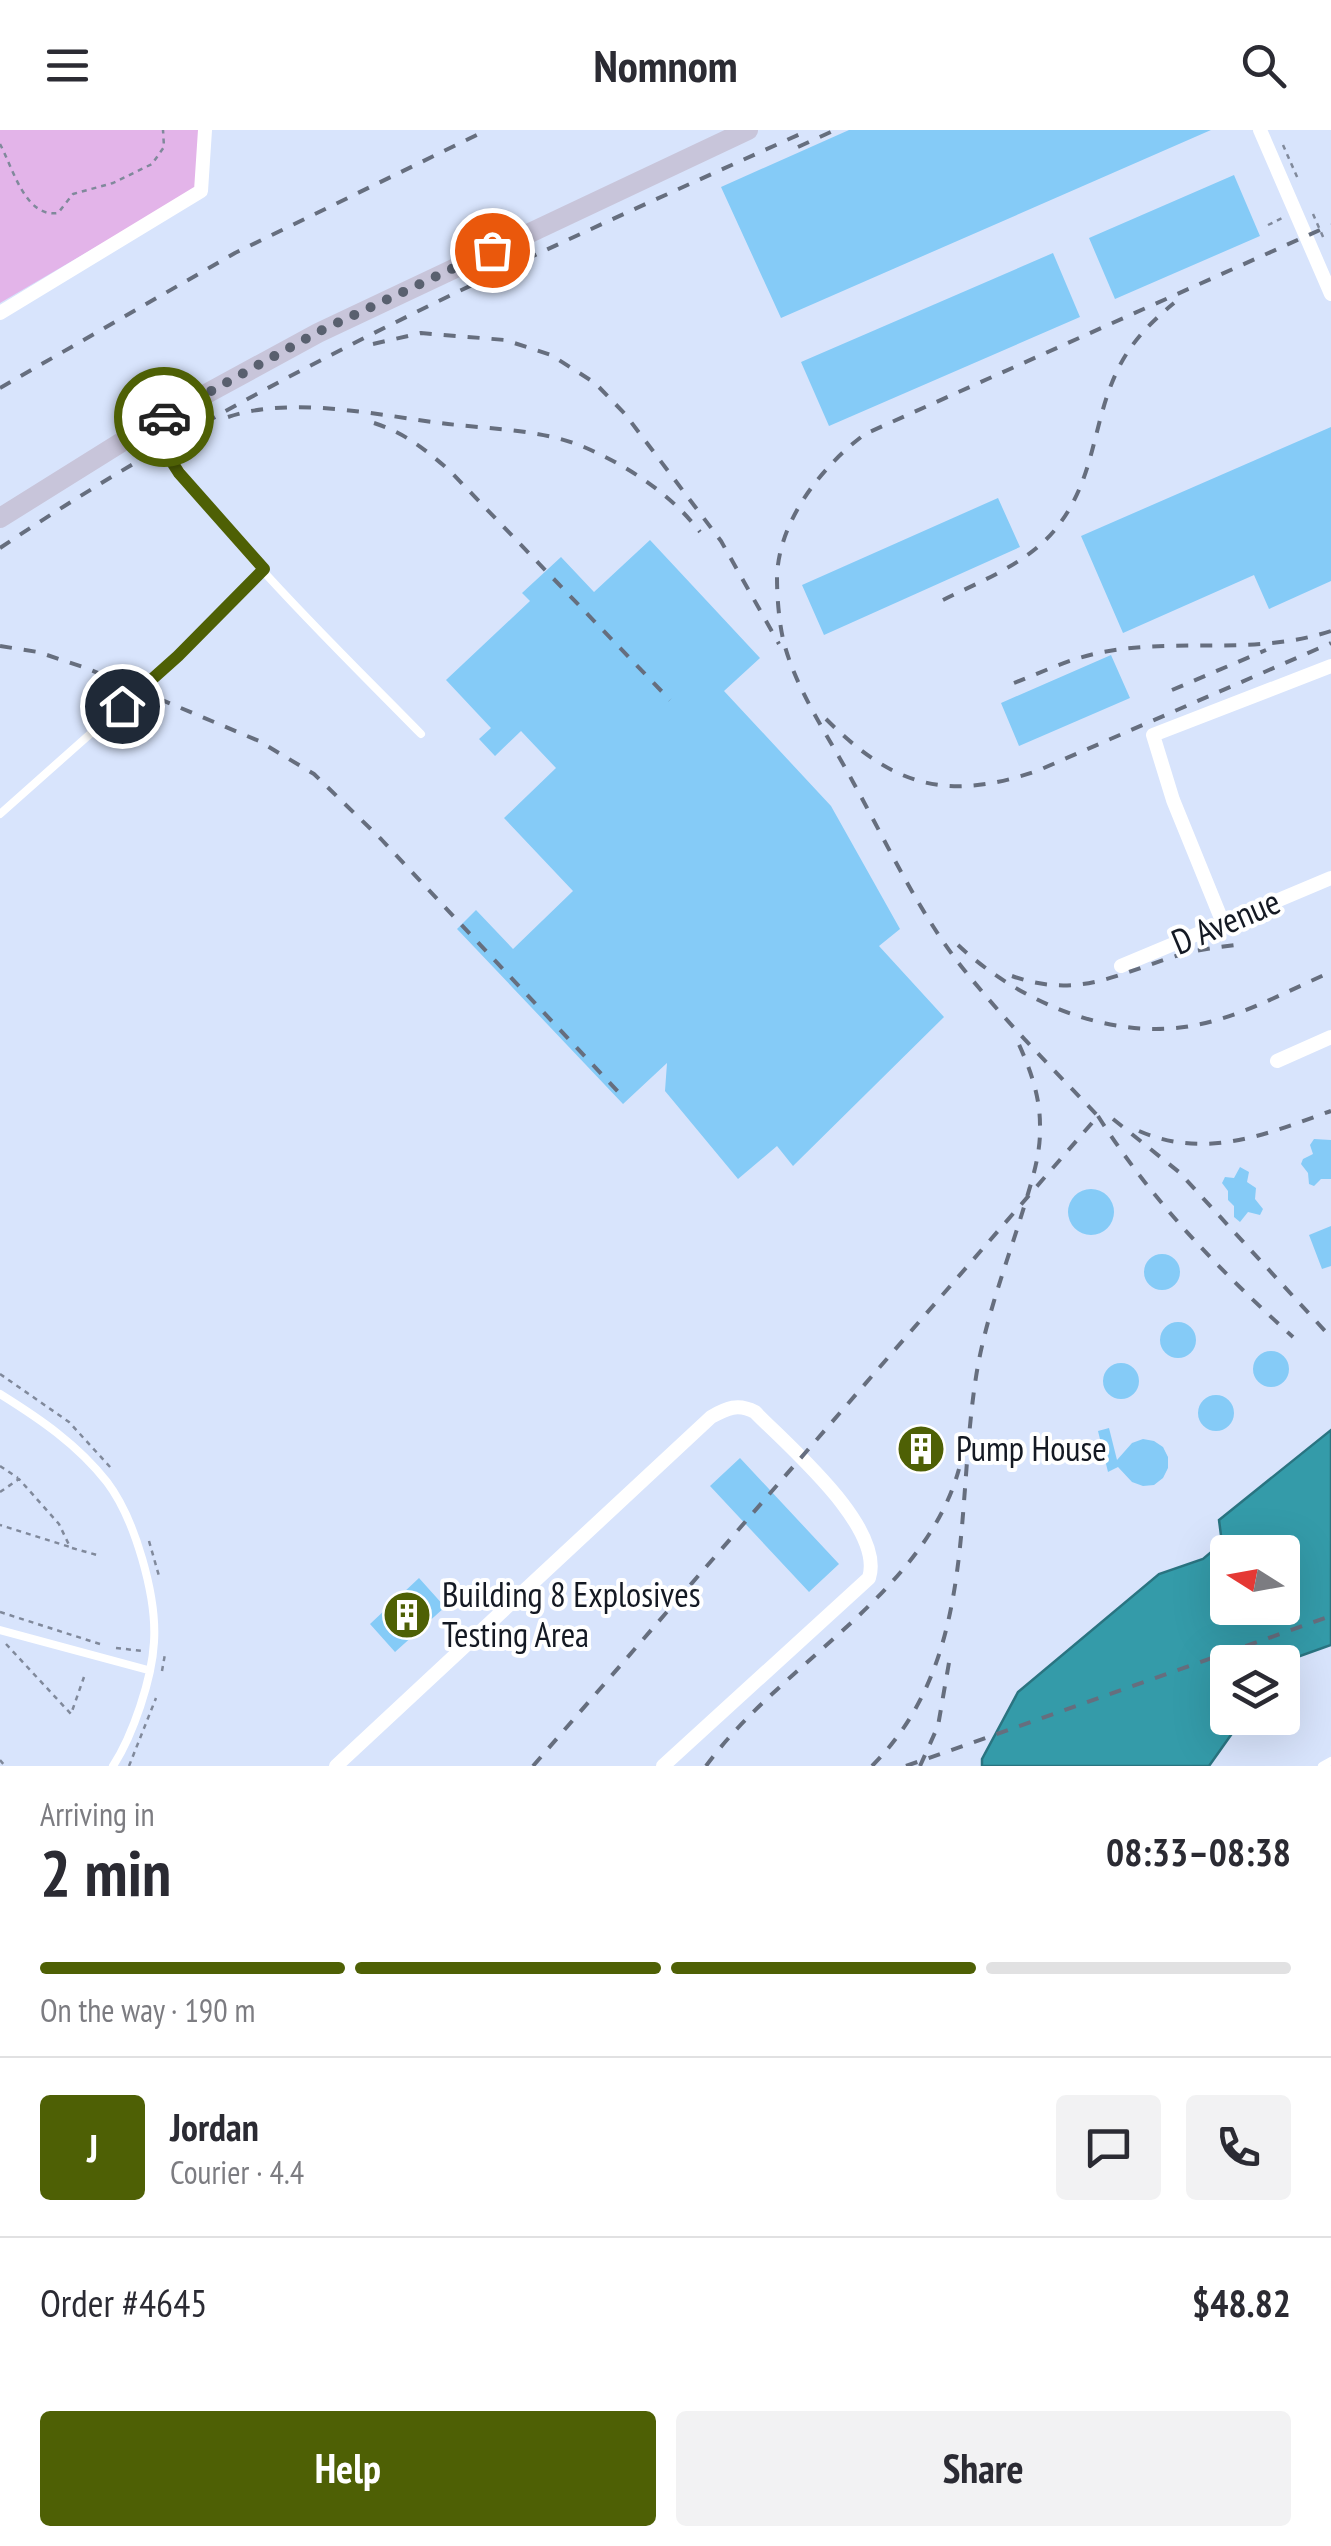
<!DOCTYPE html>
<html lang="en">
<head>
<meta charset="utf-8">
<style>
	:root { --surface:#fff; --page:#f2f2f3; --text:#2b2b33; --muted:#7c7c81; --line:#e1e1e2; --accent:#4e6005 }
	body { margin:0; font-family:"PT Sans Narrow",sans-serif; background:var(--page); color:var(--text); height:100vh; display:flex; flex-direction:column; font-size:38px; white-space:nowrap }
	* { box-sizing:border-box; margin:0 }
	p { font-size:32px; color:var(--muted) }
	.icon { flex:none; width:55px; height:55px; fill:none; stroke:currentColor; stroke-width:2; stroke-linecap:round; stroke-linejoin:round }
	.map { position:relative; height:1636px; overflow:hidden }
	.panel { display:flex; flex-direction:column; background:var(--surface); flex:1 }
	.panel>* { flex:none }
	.needle { width:65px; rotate:281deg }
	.buttons { position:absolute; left:1210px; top:1405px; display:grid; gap:20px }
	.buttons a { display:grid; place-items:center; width:90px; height:90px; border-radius:10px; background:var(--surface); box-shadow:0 10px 40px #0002; font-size:50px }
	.pin { position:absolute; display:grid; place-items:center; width:85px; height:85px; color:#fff; margin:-42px; border:5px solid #fff; border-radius:50%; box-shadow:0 2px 10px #0007 }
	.courier { position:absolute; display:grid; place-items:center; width:100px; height:100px; margin:-50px; border:8px solid #4e6005; border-radius:50%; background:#fff; color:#222; box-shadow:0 2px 12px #0007 }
	.head em { font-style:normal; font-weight:700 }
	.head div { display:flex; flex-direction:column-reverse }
	.head { display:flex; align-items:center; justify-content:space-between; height:170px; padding:0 40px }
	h1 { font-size:65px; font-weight:700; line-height:75px }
	.bar { display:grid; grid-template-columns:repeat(4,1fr); gap:15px 10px; align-content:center; height:120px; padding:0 40px }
	.bar i { height:12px; border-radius:8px; background:var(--line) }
	.bar .active { background:var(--accent) }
	.bar p { grid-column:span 4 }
	.line { display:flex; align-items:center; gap:25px; padding:0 40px; border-top:2px solid var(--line) }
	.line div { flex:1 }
	.round { display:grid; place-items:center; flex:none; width:105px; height:105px; border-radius:10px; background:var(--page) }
	.action { display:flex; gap:20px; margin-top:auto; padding:20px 40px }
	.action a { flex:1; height:115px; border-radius:10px; background:var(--accent); color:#fff; font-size:40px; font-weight:700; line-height:115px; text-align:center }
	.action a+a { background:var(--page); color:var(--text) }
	header { display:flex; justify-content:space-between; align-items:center; height:130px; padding:0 40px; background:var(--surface); font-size:45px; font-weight:700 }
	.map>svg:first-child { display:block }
</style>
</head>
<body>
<header><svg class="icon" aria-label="menu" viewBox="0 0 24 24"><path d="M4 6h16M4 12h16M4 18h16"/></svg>Nomnom<svg class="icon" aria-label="search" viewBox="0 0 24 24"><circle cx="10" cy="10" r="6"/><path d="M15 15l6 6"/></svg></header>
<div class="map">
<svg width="1331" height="1636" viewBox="0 0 1331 1636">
	<rect width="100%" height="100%" fill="#d8e4fc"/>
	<path fill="#e3b4e9" d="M0,0H204L202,55L0,173Z"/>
	<path fill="#349ba9" stroke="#2a7481" stroke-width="2.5" fill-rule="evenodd" d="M1331,1300V1515L1286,1531L1283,1536L1282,1532H1228V1588H1243L1209,1636H982V1629L1018,1562L1159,1444L1203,1429L1222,1413L1219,1390ZM1228,1422H1282V1478H1228Z"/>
	<path fill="#85cbf7" d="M849,0H1211L781,188L721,57Z
		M1234,45L1260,106L1115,169L1089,108Z
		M1053,123L1080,187L829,296L801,232Z
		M1331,297V451L1269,479L1254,445L1123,503L1081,406Z
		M998,368L1020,417L824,505L802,455Z
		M650,410L760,528L724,561L831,676L900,799L879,816L944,887L793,1036L777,1016L738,1049L665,961L667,933L623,974L457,799L476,780L513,819L573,761L504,688L556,638L521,601L495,626L479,609L491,598L446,550L530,471L522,463L561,427L594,462Z
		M1111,525L1130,568L1019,616L1001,573Z
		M1314,1009L1331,1010V1049H1321L1314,1056L1309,1054L1308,1043L1301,1034L1303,1029L1313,1024L1310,1015Z
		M1240,1037L1249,1042L1247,1052L1256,1058L1255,1069L1263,1079L1260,1085L1248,1082L1240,1092L1234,1087V1076L1228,1070V1061L1222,1053L1225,1047L1234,1048Z
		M1068 1082a23 23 0 1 1 46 0a23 23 0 1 1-46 0Z
		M1331,1096V1136L1322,1139L1309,1105Z
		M1144 1142a18 18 0 1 1 36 0a18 18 0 1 1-36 0Z
		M1160 1210a18 18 0 1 1 36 0a18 18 0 1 1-36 0Z
		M1253 1239a18 18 0 1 1 36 0a18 18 0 1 1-36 0Z
		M1103 1251a18 18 0 1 1 36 0a18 18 0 1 1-36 0Z
		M1198 1283a18 18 0 1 1 36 0a18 18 0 1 1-36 0Z
		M1109,1298L1117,1330L1132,1313L1143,1309L1154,1311L1163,1317L1168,1327V1338L1163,1348L1154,1355L1143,1356L1132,1352L1118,1337L1108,1342L1098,1301Z
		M918,1306L934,1324L925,1333L908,1314Z
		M740,1328L839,1434L809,1462L710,1356Z
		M419,1448L445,1477L395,1522L370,1494Z"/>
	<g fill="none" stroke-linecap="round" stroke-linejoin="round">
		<path stroke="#80899b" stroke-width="2.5" stroke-dasharray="5 5" stroke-linecap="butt" d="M0,14C13,38 25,88 58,83L73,64L113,53L152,34L164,17L163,0
			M1283,15L1298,49
			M1313,84L1324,109
			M1268,95L1284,87
			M0,1244L69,1292L111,1338
			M0,1336L18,1348
			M0,1362L19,1349L59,1394L70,1417L0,1395
			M149,1411L159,1446
			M72,1418L97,1425
			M0,1482L103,1515
			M6,1514L71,1584L84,1547
			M116,1518L143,1521
			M162,1541L165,1524
			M0,1630L5,1636
			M129,1636L156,1568"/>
		<path stroke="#fff" stroke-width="8" d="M150,297C224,411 326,507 421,604
			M0,684L178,526L264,439
			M0,1264C40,1289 77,1314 107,1352C135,1389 157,1466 154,1512C152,1549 133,1605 113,1636
			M0,1500L148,1540
			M1322,1636L1331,1631"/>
		<path stroke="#fff" stroke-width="14" d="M1260,0L1331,164
			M0,183L201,61L205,0
			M1223,793L1173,670L1153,605L1331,536
			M1121,836L1331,748
			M1277,931L1331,907
			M336,1636L711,1287C727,1278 738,1273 755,1282C788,1316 885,1397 869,1448L663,1636"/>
		<path stroke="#c8c5da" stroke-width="20" d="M0,388L149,295L318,203L748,0"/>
		<path stroke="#666e7e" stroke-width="4" stroke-dasharray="12 12" stroke-linecap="butt" d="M798,17L835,0
			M373,214L421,203L505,210L551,225L595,253L625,284L721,411L779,514
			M0,258L235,123L487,0
			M228,287C293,265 382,286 448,294C492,299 544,300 584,317C628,336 671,364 700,402
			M374,293C405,303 426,320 450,341L670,570
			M0,418C253,248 533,125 809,0
			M943,470C981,451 1026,434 1054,401C1097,349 1091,293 1119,237C1132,211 1152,191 1174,173
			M0,516L38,522L86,538L259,611L314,644L381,709L624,968
			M1014,553C1040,543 1067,530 1094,524C1172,506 1252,527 1331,501
			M1172,560L1266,520
			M826,589C893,656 946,672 1037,641L1331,513
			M958,815C1019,872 1112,912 1196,895C1243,886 1287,861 1331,842
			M1012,846C1077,869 1115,845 1176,826C1198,819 1221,817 1244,814
			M1098,986C1151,1070 1220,1141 1293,1207
			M1113,989L1179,1042L1326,1202
			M1139,1001C1206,1030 1267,1004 1331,981
			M533,1636L1098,986C1053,939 1006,892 965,841C919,784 888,715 853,652C829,607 795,559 783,509C779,491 777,467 777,448C778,391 822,336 865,304L1331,95
			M706,1636C781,1533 924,1465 959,1339
			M872,1636C977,1531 955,1381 976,1247C985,1189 1007,1133 1024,1077C1032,1050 1041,1024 1040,995C1040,964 1029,936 1016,908
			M906,1636L1331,1486
			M920,1636L938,1596L951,1521"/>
	</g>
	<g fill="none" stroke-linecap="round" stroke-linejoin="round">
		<path stroke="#59606f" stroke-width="10" stroke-dasharray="0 18" d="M164,287L318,202L492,120"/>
		<path stroke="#4e6005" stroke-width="12" d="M122,576L178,526L264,439L179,343L149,296L164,287"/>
	</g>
	<defs>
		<g id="building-disc" transform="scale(2.5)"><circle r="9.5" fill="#4e6005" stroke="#fff"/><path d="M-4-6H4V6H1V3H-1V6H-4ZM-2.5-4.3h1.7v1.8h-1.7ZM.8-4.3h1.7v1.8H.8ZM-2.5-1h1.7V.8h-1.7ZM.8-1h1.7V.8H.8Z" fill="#fff"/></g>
	</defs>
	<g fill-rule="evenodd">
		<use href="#building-disc" x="921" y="1319"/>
		<use href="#building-disc" x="407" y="1485"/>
	</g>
	<g text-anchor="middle" stroke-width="8" stroke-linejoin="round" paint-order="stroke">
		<g font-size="35" fill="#141923" stroke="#fff">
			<text transform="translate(1226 792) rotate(-23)" y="12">D Avenue</text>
		</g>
		<g font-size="35" fill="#141923" stroke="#fff" text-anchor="start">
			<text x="956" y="1331">Pump House</text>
			<text x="442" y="1477">Building 8 Explosives<tspan x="442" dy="40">Testing Area</tspan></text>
		</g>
	</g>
</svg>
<div class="buttons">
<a><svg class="needle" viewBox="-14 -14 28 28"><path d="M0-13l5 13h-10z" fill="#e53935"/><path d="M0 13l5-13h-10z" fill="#7c7c81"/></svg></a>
<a><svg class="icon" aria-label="layers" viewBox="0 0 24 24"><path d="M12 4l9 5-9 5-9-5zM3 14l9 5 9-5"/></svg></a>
</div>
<div class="pin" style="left:492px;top:120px;background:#ea580c"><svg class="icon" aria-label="bag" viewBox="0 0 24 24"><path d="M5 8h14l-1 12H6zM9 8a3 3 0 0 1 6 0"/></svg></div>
<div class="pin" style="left:122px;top:576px;background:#1f2937"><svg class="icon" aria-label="home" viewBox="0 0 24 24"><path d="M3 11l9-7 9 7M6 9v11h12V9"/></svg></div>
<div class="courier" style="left:164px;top:287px"><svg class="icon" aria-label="car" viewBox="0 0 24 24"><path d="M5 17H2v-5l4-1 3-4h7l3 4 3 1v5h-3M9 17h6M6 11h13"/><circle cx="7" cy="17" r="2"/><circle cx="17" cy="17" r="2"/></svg></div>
</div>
<section class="panel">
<div class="head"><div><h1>2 min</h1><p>Arriving in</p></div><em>08:33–08:38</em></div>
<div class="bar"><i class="active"></i><i class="active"></i><i class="active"></i><i></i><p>On the way · 190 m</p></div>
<div class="line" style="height:180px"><b class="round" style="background:var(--accent);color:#fff">J</b><div><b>Jordan</b><p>Courier · 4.4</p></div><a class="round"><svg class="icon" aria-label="chat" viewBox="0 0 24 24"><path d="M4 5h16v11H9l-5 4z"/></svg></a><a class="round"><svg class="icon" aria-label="phone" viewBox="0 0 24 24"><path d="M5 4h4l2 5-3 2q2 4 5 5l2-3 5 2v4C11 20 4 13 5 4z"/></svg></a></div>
<div class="line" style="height:130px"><div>Order #4645</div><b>$48.82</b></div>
<div class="action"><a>Help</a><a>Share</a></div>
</section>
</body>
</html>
